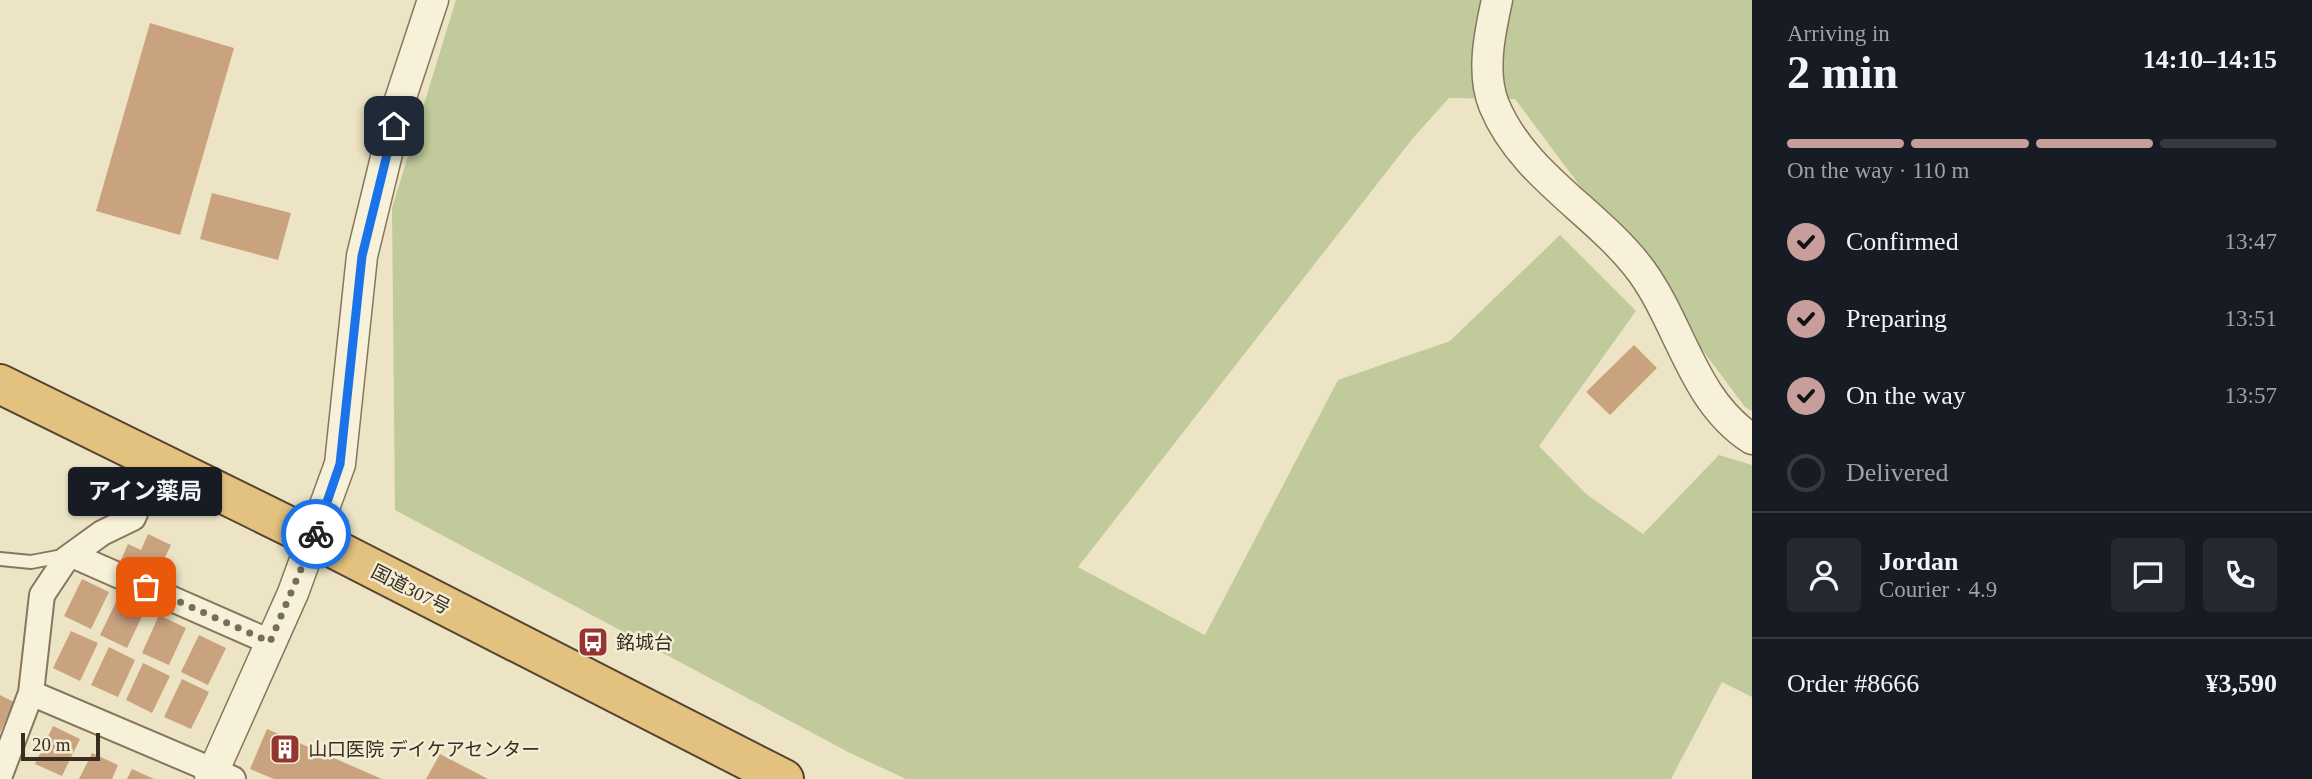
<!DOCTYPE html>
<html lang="en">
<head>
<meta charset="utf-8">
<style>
	:root { --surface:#171b24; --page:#242831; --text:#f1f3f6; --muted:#9ea1a6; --line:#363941; --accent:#c79e9c }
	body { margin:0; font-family:"Times New Roman","Noto Sans JP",serif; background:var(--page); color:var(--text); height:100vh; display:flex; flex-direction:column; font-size:26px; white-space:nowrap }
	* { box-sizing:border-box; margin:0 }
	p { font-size:23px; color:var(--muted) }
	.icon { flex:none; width:38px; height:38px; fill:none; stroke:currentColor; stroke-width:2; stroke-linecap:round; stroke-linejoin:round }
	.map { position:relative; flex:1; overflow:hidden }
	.sheet { display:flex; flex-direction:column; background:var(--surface); width:560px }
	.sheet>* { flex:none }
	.scale { position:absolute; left:21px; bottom:18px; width:79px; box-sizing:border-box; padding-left:7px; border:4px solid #382d20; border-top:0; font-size:19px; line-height:24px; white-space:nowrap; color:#382d20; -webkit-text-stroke:5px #f4edd6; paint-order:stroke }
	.pin { position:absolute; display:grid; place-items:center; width:60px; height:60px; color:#fff; margin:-30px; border-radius:14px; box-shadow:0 4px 10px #0006 }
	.courier { position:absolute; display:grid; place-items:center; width:70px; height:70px; margin:-35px; border:5px solid #1a73e8; border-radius:50%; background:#fff; color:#222; box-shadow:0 2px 9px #0007 }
	.bubble { position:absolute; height:49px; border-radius:7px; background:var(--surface); box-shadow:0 2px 5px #0004; font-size:23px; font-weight:700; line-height:49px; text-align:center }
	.head em { font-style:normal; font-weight:700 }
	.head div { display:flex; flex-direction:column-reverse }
	.head { display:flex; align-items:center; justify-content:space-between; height:119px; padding:0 35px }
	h1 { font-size:46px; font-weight:700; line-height:52px }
	.bar { display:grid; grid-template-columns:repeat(4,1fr); gap:10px 7px; align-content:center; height:84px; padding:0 35px }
	.bar i { height:9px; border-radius:5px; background:var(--line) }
	.bar .active { background:var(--accent) }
	.bar p { grid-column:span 4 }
	.line { display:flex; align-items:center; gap:18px; padding:0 35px; border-top:2px solid var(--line) }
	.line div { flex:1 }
	.round { display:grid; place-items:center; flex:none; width:74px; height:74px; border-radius:7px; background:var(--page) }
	ol { padding:0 35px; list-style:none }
	li { display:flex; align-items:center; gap:21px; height:77px }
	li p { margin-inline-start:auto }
	li .icon { padding:7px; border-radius:50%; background:var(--accent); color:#111; stroke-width:4 }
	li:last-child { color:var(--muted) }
	li i { width:38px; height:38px; border:4px solid var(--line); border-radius:50% }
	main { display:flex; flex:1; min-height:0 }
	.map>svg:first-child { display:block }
</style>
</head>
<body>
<main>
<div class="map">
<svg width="1752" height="779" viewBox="0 0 1752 779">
	<rect width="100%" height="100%" fill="#ede4c6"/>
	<path fill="#c1ca9a" d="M456,0H1752V411L1745,407L1515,99L1449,98L1413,138L1078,567L1205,635L1338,380L1450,341L1560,235L1636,311L1539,446L1586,494L1643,534L1719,455L1752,465V697L1722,682L1671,779H906L850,753L395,510L392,208Z"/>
	<path fill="#c9a27e" d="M150,23L234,48L180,235L96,211Z
		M212,193L291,213L278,260L200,239Z
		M1634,345L1657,368L1610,415L1586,392Z
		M148,534L171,545L156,576L121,560L128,544L141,550Z
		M82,579L109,592L91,629L64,616Z
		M118,598L145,610L127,648L100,635Z
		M159,615L186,628L169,665L142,653Z
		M71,631L98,643L80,681L53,668Z
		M199,635L226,648L208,685L181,672Z
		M109,647L135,660L118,697L91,685Z
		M143,663L170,676L152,713L126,700Z
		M182,679L209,692L191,729L164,717Z
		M0,695L14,702L0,733Z
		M53,726L80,739L62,776L35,764Z
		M267,729L382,779H274L250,769Z
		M92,753L118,765L112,779H79Z
		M440,754L488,779H426Z
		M132,769L154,779H127Z"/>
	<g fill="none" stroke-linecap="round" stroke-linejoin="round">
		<g stroke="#87765d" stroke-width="16">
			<path id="service" d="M0,559L31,562L68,555"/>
		</g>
		<g stroke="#87765d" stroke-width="28">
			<path id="minor" d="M72,555L270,642
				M31,693L233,779
				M0,775L31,693L42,595L66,559L102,533L133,518L157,462"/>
		</g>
		<g stroke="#87765d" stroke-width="33">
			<path id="tertiary" d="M1497,0C1490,32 1481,73 1494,105C1523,176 1598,212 1642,272C1681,326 1693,401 1752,439
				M210,779L293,593L340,464L362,256L400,100L433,0"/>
		</g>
		<g stroke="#554430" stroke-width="42">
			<path id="trunk" d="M0,384L315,539L784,779"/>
		</g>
		<use href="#service" stroke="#f7f1d9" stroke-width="12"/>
		<use href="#minor" stroke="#f7f1d9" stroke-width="24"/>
		<use href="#tertiary" stroke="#f7f1d9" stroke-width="30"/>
		<use href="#trunk" stroke="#e2c27e" stroke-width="38"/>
	</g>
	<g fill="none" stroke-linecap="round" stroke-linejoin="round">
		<path stroke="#776d5a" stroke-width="7" stroke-dasharray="0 12.6" d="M146,587L270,642L316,534"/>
		<path stroke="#1a73e8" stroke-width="9" d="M316,534L340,464L362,256L394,126"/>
	</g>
	<defs>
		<g id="bus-square" transform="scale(1.575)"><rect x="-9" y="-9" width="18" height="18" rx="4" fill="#94352f" stroke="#f4edd6"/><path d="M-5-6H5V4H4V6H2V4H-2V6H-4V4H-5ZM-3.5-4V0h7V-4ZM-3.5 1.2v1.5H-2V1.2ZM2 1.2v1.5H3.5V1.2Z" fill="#fff"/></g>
		<g id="building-square" transform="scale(1.575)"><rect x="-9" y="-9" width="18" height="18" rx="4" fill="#94352f" stroke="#f4edd6"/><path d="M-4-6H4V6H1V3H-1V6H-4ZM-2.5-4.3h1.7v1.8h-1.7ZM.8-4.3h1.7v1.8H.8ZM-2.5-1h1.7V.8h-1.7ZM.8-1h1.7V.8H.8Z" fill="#fff"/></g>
	</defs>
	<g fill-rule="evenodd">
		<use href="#bus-square" x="593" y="642"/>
		<use href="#building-square" x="285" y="749"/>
	</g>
	<g text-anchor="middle" stroke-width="5" stroke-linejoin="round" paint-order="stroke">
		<g font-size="19" fill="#382d20" stroke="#f4edd6">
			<text transform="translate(411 589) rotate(27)" y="7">国道307号</text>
		</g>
		<g font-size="19" fill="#382d20" stroke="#f4edd6" text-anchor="start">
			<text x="616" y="649">銘城台</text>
			<text x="308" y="756">山口医院 デイケアセンター</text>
		</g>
	</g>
</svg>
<div class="scale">20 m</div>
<div class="pin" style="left:146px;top:587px;background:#ea580c"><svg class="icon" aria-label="bag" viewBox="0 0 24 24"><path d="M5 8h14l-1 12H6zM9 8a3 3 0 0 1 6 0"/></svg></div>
<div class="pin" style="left:394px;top:126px;background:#1f2937"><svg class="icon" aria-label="home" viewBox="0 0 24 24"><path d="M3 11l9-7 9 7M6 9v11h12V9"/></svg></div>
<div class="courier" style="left:316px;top:534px"><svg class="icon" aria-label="bike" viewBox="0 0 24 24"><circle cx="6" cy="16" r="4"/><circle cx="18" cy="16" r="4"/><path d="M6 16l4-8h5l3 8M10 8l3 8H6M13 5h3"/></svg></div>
<div class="bubble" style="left:68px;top:467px;width:154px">アイン薬局</div>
</div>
<section class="sheet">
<div class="head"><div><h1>2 min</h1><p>Arriving in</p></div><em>14:10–14:15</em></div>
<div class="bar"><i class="active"></i><i class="active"></i><i class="active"></i><i></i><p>On the way · 110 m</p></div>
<ol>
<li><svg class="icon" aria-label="check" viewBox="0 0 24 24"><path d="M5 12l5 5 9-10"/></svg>Confirmed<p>13:47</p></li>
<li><svg class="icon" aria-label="check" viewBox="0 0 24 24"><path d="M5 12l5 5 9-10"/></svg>Preparing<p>13:51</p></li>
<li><svg class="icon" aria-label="check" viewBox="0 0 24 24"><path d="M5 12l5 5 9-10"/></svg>On the way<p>13:57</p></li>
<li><i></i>Delivered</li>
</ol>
<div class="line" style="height:126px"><a class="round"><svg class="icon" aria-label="person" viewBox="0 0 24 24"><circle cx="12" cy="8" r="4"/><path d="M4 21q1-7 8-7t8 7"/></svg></a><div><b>Jordan</b><p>Courier · 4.9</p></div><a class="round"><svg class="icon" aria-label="chat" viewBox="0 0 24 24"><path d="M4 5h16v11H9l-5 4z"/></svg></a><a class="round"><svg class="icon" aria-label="phone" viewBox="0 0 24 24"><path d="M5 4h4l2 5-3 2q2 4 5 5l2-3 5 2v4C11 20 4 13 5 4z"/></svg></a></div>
<div class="line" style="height:91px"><div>Order #8666</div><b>¥3,590</b></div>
</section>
</main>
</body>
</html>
